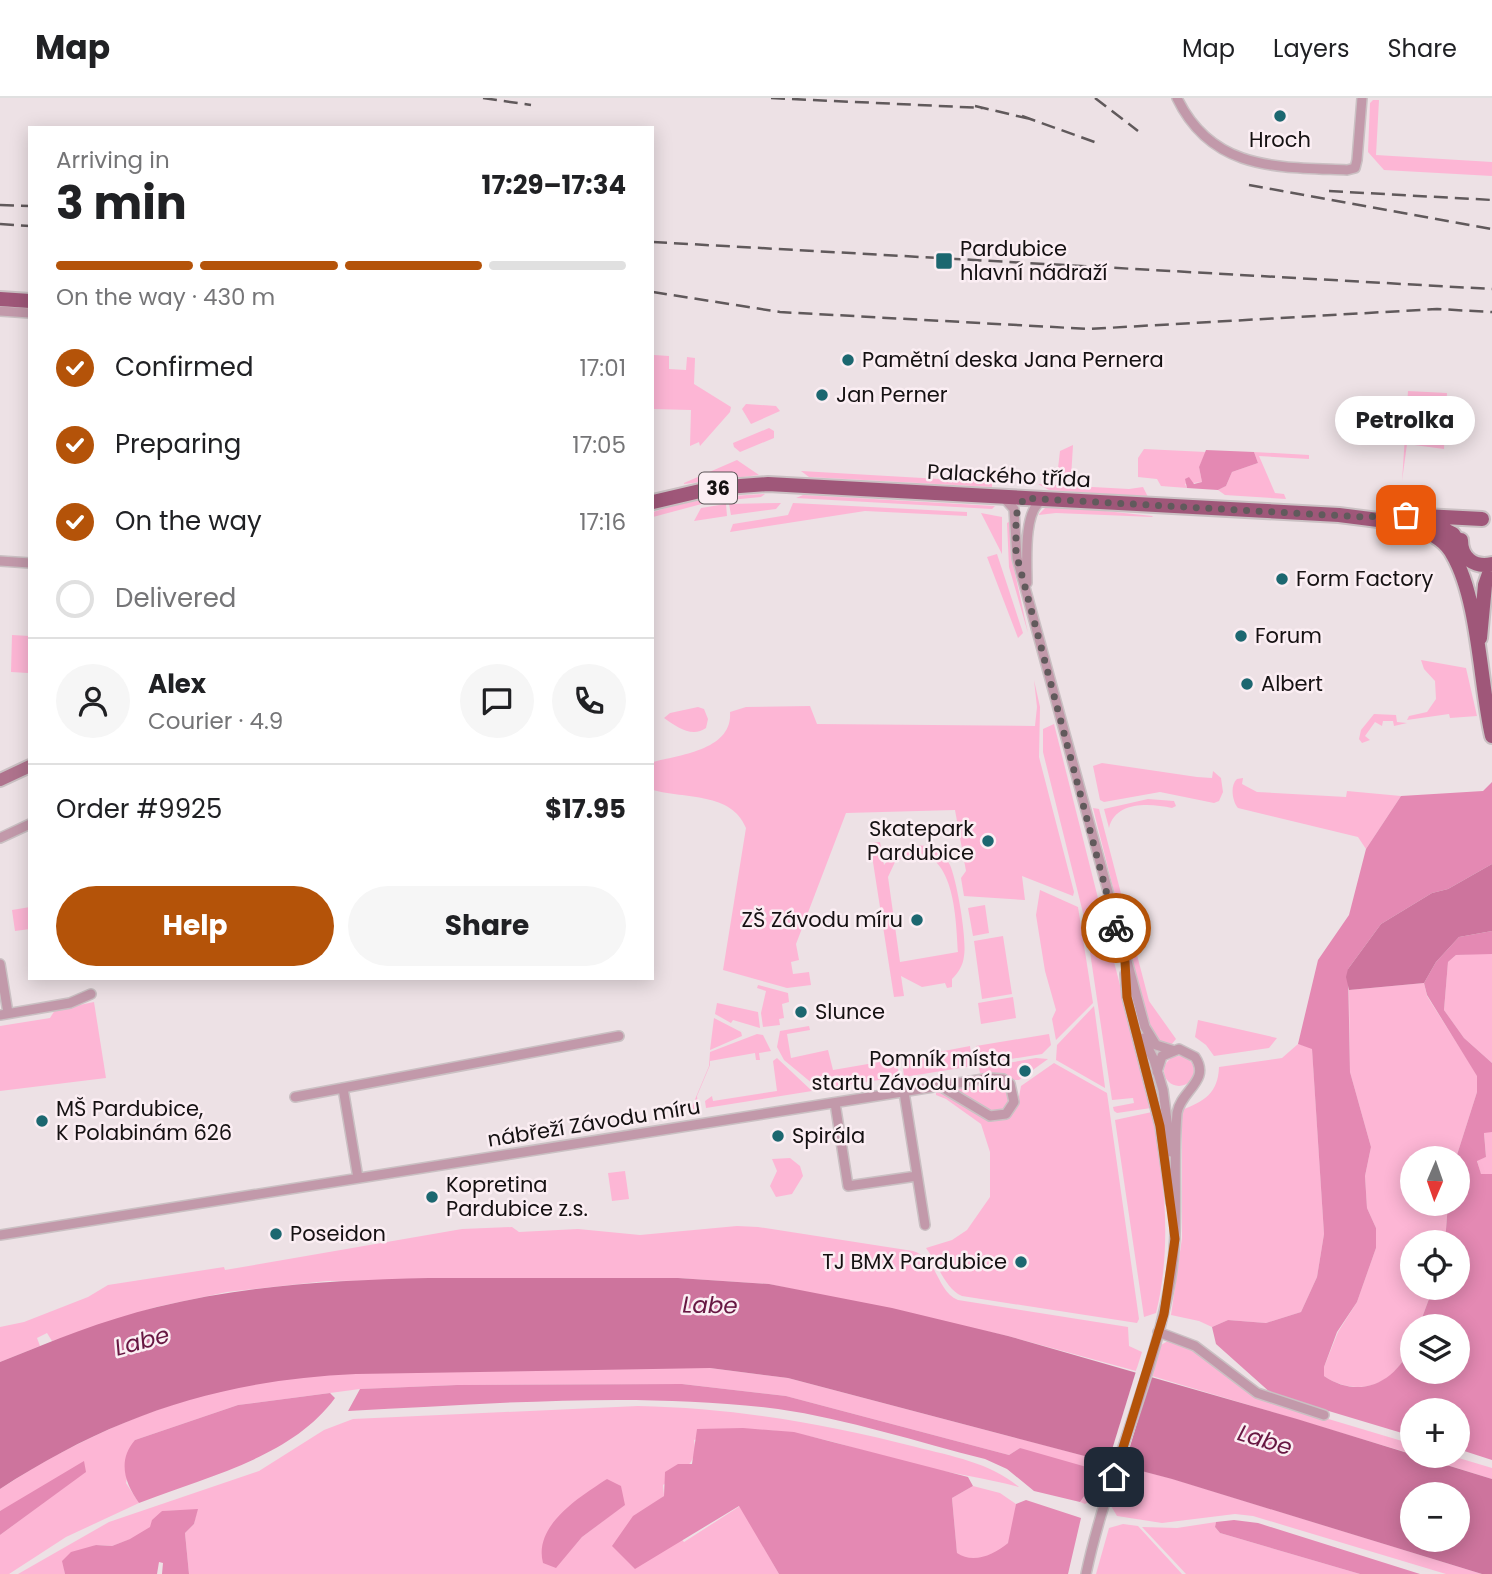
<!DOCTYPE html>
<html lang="en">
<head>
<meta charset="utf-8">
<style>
	:root { --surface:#fff; --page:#f6f6f6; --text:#202124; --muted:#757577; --line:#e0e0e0; --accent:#b45309 }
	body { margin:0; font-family:Poppins,sans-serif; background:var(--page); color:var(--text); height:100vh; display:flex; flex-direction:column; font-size:26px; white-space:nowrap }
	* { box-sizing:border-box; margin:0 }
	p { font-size:23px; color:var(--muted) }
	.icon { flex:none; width:38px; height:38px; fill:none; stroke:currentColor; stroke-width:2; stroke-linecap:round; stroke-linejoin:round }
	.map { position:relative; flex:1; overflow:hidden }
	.drawer { position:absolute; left:28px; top:28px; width:626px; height:854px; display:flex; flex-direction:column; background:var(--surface); border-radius:0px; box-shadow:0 4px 18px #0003 }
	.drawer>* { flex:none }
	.needle { width:46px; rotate:182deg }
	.controls { position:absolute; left:1400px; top:1048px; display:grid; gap:14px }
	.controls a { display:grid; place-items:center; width:70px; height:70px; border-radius:50%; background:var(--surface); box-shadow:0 4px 18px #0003; font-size:35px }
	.pin { position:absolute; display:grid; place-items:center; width:60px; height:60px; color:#fff; margin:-30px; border-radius:14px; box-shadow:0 4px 10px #0006 }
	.courier { position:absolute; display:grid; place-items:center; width:70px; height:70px; margin:-35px; border:5px solid #b45309; border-radius:50%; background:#fff; color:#222; box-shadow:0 2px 9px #0007 }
	.bubble { position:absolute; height:49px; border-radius:24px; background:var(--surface); box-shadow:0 4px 18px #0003; font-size:23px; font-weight:700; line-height:49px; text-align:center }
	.overview em { font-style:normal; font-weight:700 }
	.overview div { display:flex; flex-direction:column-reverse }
	.overview { display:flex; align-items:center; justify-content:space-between; height:119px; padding:0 28px }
	h1 { font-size:46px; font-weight:700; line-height:52px }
	.bar { display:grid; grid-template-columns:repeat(4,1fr); gap:10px 7px; align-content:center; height:84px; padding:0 28px }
	.bar i { height:9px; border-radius:5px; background:var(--line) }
	.bar .selected { background:var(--accent) }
	.bar p { grid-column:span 4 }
	.line { display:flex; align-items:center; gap:18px; padding:0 28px; border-top:2px solid var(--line) }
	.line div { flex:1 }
	.round { display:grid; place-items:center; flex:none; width:74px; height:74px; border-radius:37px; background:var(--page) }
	ol { padding:0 28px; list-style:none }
	li { display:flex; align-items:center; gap:21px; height:77px }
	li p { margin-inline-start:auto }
	li .icon { padding:7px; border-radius:50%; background:var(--accent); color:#fff; stroke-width:4 }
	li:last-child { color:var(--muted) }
	li i { width:38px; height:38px; border:4px solid var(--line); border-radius:50% }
	.action { display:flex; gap:14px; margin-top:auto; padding:14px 28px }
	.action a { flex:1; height:80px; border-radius:42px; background:var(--accent); color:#fff; font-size:28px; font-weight:700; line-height:80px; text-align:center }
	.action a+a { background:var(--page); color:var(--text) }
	header { display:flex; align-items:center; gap:42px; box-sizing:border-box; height:98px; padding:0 35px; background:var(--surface); border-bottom:2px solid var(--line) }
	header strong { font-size:33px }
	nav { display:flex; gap:38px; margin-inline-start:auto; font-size:24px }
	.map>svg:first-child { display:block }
</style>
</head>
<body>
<header>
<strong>Map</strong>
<nav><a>Map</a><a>Layers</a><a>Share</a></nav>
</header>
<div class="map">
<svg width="1492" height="1476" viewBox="0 0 1492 1476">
	<rect width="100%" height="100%" fill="#ede1e5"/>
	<path fill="#fdb6d5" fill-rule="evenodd" d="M1373,2H1379L1376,57L1492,64V78L1384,72L1368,54L1370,5Z
		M654,257L669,258V271L686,272L687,259L695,260L694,286L731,309L730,314L700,348L699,344L690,348L691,312L653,311Z
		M1408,293L1447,295L1444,351L1407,346L1402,383Z
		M746,306L776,308L780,313L751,326L742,311Z
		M769,330L774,333V340L740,354L734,349L733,345Z
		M1073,347L1071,380L1057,379L1060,353Z
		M1144,351L1206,354L1199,369L1202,384L1185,386L1187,390L1161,388L1157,381L1138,379V360Z
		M1254,354L1309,357V361L1259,358L1275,395L1284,396L1286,401L1225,397L1218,392L1226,388L1232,374L1258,365Z
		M737,362L759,377L684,386V385Z
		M801,373L992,384V389L809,379Z
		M1038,386L1129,391L1143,389L1148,399L1049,392Z
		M765,396L761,399L709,404L653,419V414C689,402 726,398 765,396Z
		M803,397L995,408L992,411L796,400Z
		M781,405L776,411L731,417L729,406Z
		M793,405L967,414V418L865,413L730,434L733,426L788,417Z
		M726,406L727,418L694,423L701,410Z
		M1058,408L1152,418L1153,419L1056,415L1038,417L1046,409Z
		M981,415L1002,419V456Z
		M1012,422L1011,457L1028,535L1009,469L1007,425Z
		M997,456L1023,535L1018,540L987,459Z
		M12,537L30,538L28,575L11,574Z
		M1421,562L1466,570L1477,618L1450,620L1449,616L1407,622L1409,618L1427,614L1436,601L1435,583L1424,571Z
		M1034,582L1040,609L1039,659L1074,794L1073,798L1022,778L1025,802L964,798L961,780L966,773L955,712L846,715L796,846L799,862L791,864L793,876L809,874L811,887L787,890L723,872L746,730C732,694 685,701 653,692V664C679,657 733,652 730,614L746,609L810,608L817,626L1035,628L1037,609Z
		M698,609L704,611L708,621L706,630C692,640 677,629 664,620L670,615Z
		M1374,616L1396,617L1397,624L1407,625L1394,628L1393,623H1383L1382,628L1375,624L1365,638L1370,642L1362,645L1359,641L1361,632Z
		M1054,626L1151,1010L1117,1015L1114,1013L1113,1009L1134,1005L1133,1000L1112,1002L1086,827L1043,654V631Z
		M1102,665L1197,679L1212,680L1213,673L1221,680L1223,694L1219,703L1214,705L1160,694L1104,704L1100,702L1093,668Z
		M1243,680L1242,686L1257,694L1346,699L1347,693L1401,698L1366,751L1358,739L1238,710C1232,703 1230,687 1237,681Z
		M1148,701L1174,703L1176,708L1172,710C1150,705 1115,703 1109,730L1104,711Z
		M1093,710L1099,711L1149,903L1176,941L1171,947L1160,944L1148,929Z
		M880,744L884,767C900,744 935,738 950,767C957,783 967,841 964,858C963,868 958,875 952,881V889L947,890L945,885L922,889L901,878L904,898L894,899L870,745ZM913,755C955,754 956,822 958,854L900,864L888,779L895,764Z
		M1040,792L1078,809L1093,905L1056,942L1052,921L1056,912L1045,873L1036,817Z
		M985,807L989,835L973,838L968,810Z
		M30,809V831L15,833L12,812Z
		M1003,838L1012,896L982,901L974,843Z
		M1486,855L1492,856V965L1464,940L1444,912L1448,864L1456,857Z
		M1424,885L1427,898L1477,977V994L1456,1060H1412V1106H1448L1445,1144H1412V1190H1433L1419,1228H1412C1412,1277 1366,1306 1324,1278V1269L1338,1234L1357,1204L1376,1150V1130L1367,1110L1365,1078L1371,1049L1350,974L1349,892Z
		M758,887L788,895L789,904L782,906L784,920L779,921L780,927L763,929L761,915L766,893L757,890Z
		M1013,899L1016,920L981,926L978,905Z
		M94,904L106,980L0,993V928L50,920L55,912Z
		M717,905L758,914L760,930L733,922L731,925L715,916Z
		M1094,908L1105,989V990L1056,962L1057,947Z
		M714,920L741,934L742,938L710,952Z
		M1198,922L1277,940L1269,950L1214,958L1206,947L1195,939Z
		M809,928L810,932L787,936L791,960L828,952L833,972L897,961L899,979L819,991L784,962L777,949L780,933Z
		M757,936L763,937L771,953L759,955L760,962H756L755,955L710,963V967L697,998L698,1011H691L709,968L710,954Z
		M1049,936L1051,947L1042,956L979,966L976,948Z
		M1298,946L1312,950L1324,1136L1317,1179L1301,1214L1266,1225L1228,1222L1212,1229L1199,1223L1171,1217L1182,1140V1012C1204,1003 1218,996 1219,969L1282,960Z
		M970,948L973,968L904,979L902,961Z
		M1164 973a15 15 0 1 1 30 0a15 15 0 1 1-30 0Z
		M777,960L812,993L706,1010L705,1003L712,998L713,1003L777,993L773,963Z
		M1036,960L1048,961L1019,982H1012L997,975H980L979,970Z
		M1054,965L1107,995L1139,1221L1137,1225L962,1198C945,1191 937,1164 926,1150L952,1142L967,1132L990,1099V1054L981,1026L946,1001L936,997V994C960,998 976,1026 1002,1021L1018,1004L1021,988Z
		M988,984C1001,985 1010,988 1009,1003L1003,1012L992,1015L954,991Z
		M1152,1014C1165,1078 1172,1151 1156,1215L1144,1219L1115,1022Z
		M1484,1034H1492V1076L1481,1077L1477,1062L1486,1059Z
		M790,1060L800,1068L803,1078L792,1096L776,1099L770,1088L777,1073L772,1061Z
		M625,1073L629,1101L612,1103L608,1075Z
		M737,1128L758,1129L913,1153C939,1161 936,1193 958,1202L1128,1229L1129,1248L1142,1254L1136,1273L1008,1238L769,1186L678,1180L327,1183L227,1194L156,1209L52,1243L47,1235L37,1240L40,1248L0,1264V1229L24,1224L88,1199L108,1187L224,1169L225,1172L462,1131L512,1129L519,1134L578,1131L640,1137Z
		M1168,1243L1190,1249L1265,1302L1412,1346V1356L1152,1278L1159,1248Z
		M547,1270H710L788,1280L1108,1364L1095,1400L1085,1406L1080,1404L1090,1392L1020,1350L1009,1357L786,1298L682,1286L457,1287L360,1291L238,1307L135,1342L126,1385L139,1405L66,1439L9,1476H0V1437L85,1374L0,1413V1391C74,1343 152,1307 239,1289C339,1267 445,1273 547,1270Z
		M638,1308C734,1310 823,1325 916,1349C951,1358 991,1365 1019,1389C985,1380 949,1375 914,1367C841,1348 769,1315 694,1342C699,1366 681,1374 663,1387L664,1398L652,1407L684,1444L740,1408L779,1476H189L185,1435L194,1426L197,1412L162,1413L151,1429L136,1439L112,1448L96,1447L63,1463L65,1476H18L109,1424L259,1373L324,1332L353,1321ZM607,1381L624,1407L582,1439L556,1469Z
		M1418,1358H1452L1492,1370V1381Z
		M1124,1368L1173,1381L1482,1476H1446L1253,1418L1235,1416L1162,1425L1117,1418L1111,1408Z
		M973,1388L1000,1395L1016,1406C1015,1418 1015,1434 1008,1445C998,1459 971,1465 957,1456L952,1400Z
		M1216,1424L1215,1429L1220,1435L1360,1476H1186L1142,1429L1177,1430Z
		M1123,1426L1138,1428L1182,1476H1096L1109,1430Z"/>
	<path fill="#e489b3" d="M1206,352L1254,354L1258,365L1232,374L1226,388L1218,392L1187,390L1185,381L1189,379L1194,386L1202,384L1199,369Z
		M1492,684V766L1448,791L1432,795L1381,826L1348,871L1350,974L1371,1049L1365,1078L1367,1110L1376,1130V1150L1357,1204L1337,1234L1324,1269V1278C1361,1303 1398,1283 1412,1245V1274H1458V1228H1419L1433,1190H1458V1144H1445L1448,1106H1458L1456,1060L1477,994V978L1427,897L1424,885L1436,864L1459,839L1492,833V856L1456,857L1448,864L1444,912L1464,940L1492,965V1034L1484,1035L1486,1059L1477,1063L1481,1076H1492V1362L1458,1351V1312H1412V1338L1272,1296L1216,1246L1212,1229L1228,1222L1266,1225L1301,1214L1317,1179L1324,1136L1312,951L1298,946L1318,862L1349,817L1366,751L1401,698L1483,693Z
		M682,1286L786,1298L1009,1357L1020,1350L1097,1372L1099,1378L1080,1404L1034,1393L1007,1371L985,1361C917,1344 848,1321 778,1311C635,1293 492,1306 348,1313L360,1291L457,1287Z
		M330,1295L335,1300C290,1361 206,1378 139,1405C125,1385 117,1363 135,1342L238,1307Z
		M743,1330L794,1334L968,1379L973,1388L952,1400L957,1455C973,1466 994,1457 1008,1445L1016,1406L1026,1402L1081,1420L1068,1476H779L739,1408L635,1471L612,1448L633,1418L664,1398L665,1374L678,1366H692L697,1331Z
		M84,1363L86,1374L0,1437V1413Z
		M607,1381L621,1388L625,1407L582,1439L556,1470L543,1465C533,1427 581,1398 607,1381Z
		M198,1411L194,1426L185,1435L189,1476H162L163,1465L159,1464L157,1476H65L62,1463L71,1454L96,1447L112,1448L130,1441L150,1429L152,1422L162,1413Z
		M1234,1422L1258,1425L1420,1476H1360L1220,1435L1215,1429L1216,1424Z"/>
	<path fill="#cd749d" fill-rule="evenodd" d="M1492,766V833L1459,839L1436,864L1424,885L1349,892L1346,879L1348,871L1381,826L1432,795L1448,791Z
		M429,1180H678L769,1186L892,1210L1008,1238L1297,1321L1492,1381V1476H1482L1172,1381L788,1280L710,1270L356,1276C220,1282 112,1318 0,1391V1264C52,1243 103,1222 157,1209C247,1187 337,1182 429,1180ZM1412,1396H1458V1442H1412Z"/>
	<path fill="#ede1e5" d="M1137,1270L1152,1275L1123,1372L1107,1368Z"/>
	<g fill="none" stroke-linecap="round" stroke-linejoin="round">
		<path stroke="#cd749d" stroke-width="2.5" d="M1491,584L1492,592"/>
		<g stroke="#cac0c3" stroke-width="12">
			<path id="street" d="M1177,0C1212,73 1278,69 1347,72L1355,70L1357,62L1362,0
				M0,213L30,215
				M1004,400L1014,411L1017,460L1145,929L1156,947L1172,952
				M0,463L30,465
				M1027,485C1027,464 1023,413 1042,402
				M0,740L30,726
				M0,866L8,915
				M1125,876L1127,899L1160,1028L1171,1105
				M0,917L70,905L91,896
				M1143,940L1154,962L1163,992L1171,1054
				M343,990L358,1080
				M904,994L925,1127
				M295,999L619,938
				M835,1005L848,1088L917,1078
				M0,1137L990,980L1003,981L1010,986L1014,1004L1006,1016L990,1018L940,988
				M1158,1234L1195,1248L1257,1295L1324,1317
				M1086,1476C1106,1381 1149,1291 1168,1195C1181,1136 1172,1075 1177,1015C1181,992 1211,983 1195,959L1179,951L1162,958L1157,974"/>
		</g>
		<g stroke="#cac0c3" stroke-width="16">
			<path id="secondary" d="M0,682L30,668"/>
		</g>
		<g stroke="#cac0c3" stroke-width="18">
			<path id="primary" d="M0,201L30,203
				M653,404L713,390L768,386L1339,417L1441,430L1453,436L1461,448
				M1424,418L1482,421
				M1419,431C1434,436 1446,443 1453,457C1479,502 1480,586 1492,638
				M1461,442C1461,460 1474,470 1492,466
				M1480,540L1485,487L1492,467"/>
		</g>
		<use href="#street" stroke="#c299aa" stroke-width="9"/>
		<use href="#secondary" stroke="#af738d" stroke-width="12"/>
		<use href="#primary" stroke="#9f5779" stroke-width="14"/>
		<path stroke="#60595b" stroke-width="2.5" stroke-dasharray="14 7" stroke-linecap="butt" d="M483,0L531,7
			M771,0L983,10
			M1095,0L1138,33
			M975,8L1030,21
			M1022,18L1100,46
			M1249,87L1492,131
			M1329,93L1492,102
			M0,107L30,108
			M0,126L30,128
			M653,144L1492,191
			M653,194L780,214L1089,231L1437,211L1492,214"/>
	</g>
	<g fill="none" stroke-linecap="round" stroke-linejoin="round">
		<path stroke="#615a5c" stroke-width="7" stroke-dasharray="0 12.6" d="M1116,830L1016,455V417L1024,400L1364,419L1406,417"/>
		<path stroke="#b45309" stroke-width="9" d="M1114,1379L1164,1216L1175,1141L1160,1028L1127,899L1125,864L1116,830"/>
	</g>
	<g fill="#1c6770" stroke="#fbeef3" stroke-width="2.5">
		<circle cx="1280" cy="18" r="7"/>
		<rect x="935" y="154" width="18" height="18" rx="3.5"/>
		<circle cx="848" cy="262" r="7"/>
		<circle cx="822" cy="297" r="7"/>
		<circle cx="1282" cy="481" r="7"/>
		<circle cx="1241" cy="538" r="7"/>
		<circle cx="1247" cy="586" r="7"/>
		<circle cx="988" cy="743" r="7"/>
		<circle cx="917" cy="822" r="7"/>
		<circle cx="801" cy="914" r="7"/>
		<circle cx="1025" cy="973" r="7"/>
		<circle cx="42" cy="1023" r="7"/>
		<circle cx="778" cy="1038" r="7"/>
		<circle cx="432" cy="1099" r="7"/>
		<circle cx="276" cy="1136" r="7"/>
		<circle cx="1021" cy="1164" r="7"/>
	</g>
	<g text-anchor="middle" stroke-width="5" stroke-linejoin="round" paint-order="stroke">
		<rect fill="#fbeef3" stroke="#5a5356" stroke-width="2" x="699" y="374.5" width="38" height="31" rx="5"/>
		<g font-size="19" font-weight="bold" fill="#151112">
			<text x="718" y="397">36</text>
		</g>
		<g font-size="21" fill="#151112" stroke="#fbeef3" text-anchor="start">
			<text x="1280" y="49" text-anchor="middle">Hroch</text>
			<text x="960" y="158">Pardubice<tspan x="960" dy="24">hlavní nádraží</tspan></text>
			<text x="862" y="269">Pamětní deska Jana Pernera</text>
			<text x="836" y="304">Jan Perner</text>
			<text x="1296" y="488">Form Factory</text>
			<text x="1255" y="545">Forum</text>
			<text x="1261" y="593">Albert</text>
			<text x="974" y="738" text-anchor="end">Skatepark<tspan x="974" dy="24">Pardubice</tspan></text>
			<text x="903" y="829" text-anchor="end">ZŠ Závodu míru</text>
			<text x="815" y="921">Slunce</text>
			<text x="1011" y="968" text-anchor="end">Pomník místa<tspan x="1011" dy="24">startu Závodu míru</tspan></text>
			<text x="56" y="1018">MŠ Pardubice,<tspan x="56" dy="24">K Polabinám 626</tspan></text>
			<text x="792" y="1045">Spirála</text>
			<text x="446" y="1094">Kopretina<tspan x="446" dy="24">Pardubice z.s.</tspan></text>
			<text x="290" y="1143">Poseidon</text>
			<text x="1007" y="1171" text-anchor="end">TJ BMX Pardubice</text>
		</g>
		<g font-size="21" fill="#151112" stroke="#fbeef3">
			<text transform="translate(1009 378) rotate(3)" y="7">Palackého třída</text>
			<text transform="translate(594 1025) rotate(-9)" y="7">nábřeží Závodu míru</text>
		</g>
		<g font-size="23" font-style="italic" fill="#671742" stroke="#fbeef3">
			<text transform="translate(710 1207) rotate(1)" y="8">Labe</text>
			<text transform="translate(142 1243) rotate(-15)" y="8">Labe</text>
			<text transform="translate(1265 1342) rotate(17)" y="8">Labe</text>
		</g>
	</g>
</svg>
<div class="controls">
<a><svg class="needle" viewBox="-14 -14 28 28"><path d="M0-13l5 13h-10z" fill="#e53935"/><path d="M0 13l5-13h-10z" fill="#757577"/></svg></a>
<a><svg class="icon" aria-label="locate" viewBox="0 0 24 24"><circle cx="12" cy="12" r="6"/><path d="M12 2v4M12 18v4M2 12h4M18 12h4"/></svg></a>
<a><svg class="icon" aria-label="layers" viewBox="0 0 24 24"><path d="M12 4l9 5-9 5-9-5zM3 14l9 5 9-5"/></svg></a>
<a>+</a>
<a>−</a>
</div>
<div class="pin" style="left:1406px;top:417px;background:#ea580c"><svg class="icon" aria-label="bag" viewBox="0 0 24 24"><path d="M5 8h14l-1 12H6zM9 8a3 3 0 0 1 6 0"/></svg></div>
<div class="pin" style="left:1114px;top:1379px;background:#1f2937"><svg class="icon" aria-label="home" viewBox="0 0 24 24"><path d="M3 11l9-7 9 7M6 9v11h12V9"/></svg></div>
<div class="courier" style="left:1116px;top:830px"><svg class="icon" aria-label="bike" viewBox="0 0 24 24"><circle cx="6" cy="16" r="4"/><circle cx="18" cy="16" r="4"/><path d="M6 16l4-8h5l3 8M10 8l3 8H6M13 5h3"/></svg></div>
<div class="bubble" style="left:1335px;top:298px;width:140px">Petrolka</div>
<section class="drawer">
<div class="overview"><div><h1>3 min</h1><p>Arriving in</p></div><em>17:29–17:34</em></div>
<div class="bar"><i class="selected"></i><i class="selected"></i><i class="selected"></i><i></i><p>On the way · 430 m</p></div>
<ol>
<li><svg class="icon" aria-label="check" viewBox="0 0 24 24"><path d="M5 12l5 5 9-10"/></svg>Confirmed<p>17:01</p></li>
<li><svg class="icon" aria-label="check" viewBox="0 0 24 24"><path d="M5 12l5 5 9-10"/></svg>Preparing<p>17:05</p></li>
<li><svg class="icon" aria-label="check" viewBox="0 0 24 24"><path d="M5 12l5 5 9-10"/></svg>On the way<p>17:16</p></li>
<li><i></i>Delivered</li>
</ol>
<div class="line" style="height:126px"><a class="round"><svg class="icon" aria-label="person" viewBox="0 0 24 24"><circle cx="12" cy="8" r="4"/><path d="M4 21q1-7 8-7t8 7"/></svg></a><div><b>Alex</b><p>Courier · 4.9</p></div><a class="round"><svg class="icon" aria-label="chat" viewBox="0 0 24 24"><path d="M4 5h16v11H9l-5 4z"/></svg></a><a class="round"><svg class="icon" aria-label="phone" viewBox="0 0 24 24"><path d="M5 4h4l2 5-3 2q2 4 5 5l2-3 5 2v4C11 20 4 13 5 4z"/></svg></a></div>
<div class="line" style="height:91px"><div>Order #9925</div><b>$17.95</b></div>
<div class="action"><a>Help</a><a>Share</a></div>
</section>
</div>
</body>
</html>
